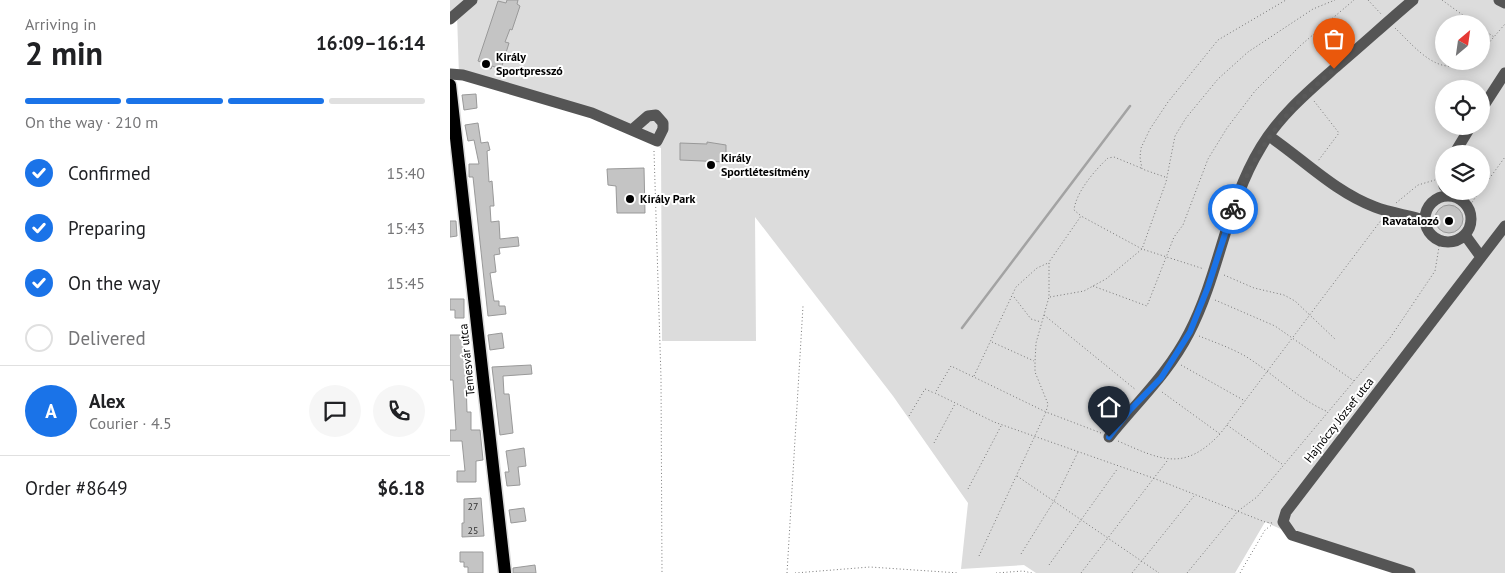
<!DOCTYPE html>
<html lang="en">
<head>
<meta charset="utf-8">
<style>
	:root { --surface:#fff; --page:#f6f6f6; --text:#202124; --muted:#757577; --line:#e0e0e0; --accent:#1a73e8 }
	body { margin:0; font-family:"PT Sans",sans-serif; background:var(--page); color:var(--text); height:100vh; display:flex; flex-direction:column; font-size:19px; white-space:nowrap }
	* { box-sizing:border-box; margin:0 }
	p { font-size:16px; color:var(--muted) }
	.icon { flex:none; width:28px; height:28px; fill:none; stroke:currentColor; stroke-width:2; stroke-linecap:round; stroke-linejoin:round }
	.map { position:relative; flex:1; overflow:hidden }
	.details { display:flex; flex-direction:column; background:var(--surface); width:450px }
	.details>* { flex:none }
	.needle { width:32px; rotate:29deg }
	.buttons { position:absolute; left:985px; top:15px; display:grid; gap:10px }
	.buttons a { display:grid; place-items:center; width:55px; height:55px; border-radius:50%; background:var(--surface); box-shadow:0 2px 12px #0003; font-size:25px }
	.pin { position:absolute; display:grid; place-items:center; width:42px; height:42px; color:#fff; margin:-51px -21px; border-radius:50% 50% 50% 0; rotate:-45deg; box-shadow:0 0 5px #0007 }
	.pin .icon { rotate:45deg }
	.courier { position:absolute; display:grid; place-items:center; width:50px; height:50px; margin:-25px; border:4px solid #1a73e8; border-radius:50%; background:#fff; color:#222; box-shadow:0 1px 6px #0007 }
	.overview em { font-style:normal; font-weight:600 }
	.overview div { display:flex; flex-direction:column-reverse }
	.overview { display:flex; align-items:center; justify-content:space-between; height:85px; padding:0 25px }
	h1 { font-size:32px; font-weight:600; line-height:38px }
	.bar { display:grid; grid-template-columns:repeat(4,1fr); gap:8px 5px; align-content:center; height:60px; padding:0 25px }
	.bar i { height:6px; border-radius:4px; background:var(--line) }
	.bar .on { background:var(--accent) }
	.bar p { grid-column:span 4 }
	.line { display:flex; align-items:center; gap:12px; padding:0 25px; border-top:1px solid var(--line) }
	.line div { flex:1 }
	.round { display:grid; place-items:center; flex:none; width:52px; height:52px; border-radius:26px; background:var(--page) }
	ol { padding:0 25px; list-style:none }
	li { display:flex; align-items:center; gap:15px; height:55px }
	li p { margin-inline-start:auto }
	li .icon { padding:5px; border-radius:50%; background:var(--accent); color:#fff; stroke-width:4 }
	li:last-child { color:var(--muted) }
	li i { width:28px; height:28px; border:2px solid var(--line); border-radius:50% }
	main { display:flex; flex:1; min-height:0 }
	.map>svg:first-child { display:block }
</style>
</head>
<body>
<main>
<section class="details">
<div class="overview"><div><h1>2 min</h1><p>Arriving in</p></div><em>16:09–16:14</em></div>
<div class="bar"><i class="on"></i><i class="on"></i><i class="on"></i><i></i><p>On the way · 210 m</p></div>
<ol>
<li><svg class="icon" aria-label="check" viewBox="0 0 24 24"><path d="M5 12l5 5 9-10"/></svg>Confirmed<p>15:40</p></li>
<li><svg class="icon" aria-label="check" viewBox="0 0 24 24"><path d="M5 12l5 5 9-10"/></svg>Preparing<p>15:43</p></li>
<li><svg class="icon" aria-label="check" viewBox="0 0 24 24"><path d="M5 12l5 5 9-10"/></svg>On the way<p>15:45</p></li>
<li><i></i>Delivered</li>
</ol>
<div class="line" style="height:90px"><b class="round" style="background:var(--accent);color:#fff">A</b><div><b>Alex</b><p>Courier · 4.5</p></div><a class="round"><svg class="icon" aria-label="chat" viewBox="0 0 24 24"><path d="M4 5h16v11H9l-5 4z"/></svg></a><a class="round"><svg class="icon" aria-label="phone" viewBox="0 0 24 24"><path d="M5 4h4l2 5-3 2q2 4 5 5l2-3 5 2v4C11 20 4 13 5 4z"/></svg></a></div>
<div class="line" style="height:65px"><div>Order #8649</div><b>$6.18</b></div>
</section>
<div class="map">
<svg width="1055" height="573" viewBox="0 0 1055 573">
	<rect width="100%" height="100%" fill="#fff"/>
	<path fill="#dcdcdc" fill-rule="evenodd" d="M0,0H1055V573H960L851,538L815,522L785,573H586L574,565L511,569L518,503L443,396L305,217L306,341H212L211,148L141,117L9,76L7,14L0,19ZM994,24H1031V61H994ZM994,89H1031V126H994ZM994,154H1031V191H994Z"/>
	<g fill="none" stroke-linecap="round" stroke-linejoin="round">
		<path stroke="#a3a3a3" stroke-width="2.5" d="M512,328L680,106"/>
	</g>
	<path fill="#c4c4c4" stroke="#999" d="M57,0H68L67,4L70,6L62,30L60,29L55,42L59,43L51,69L42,66L41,69L35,67L36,64L28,61L48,1L56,3Z
		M26,94L27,108L14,110L12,95Z
		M28,123L31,143L38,142L40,150L37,151L39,182L42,181L44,206H40L41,222L49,221L50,239L68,237L69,246L49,248L50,254L44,255L46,272L40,273L44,301H49V306H55L56,314L38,316L23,177H19V164H29L24,140L18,141L15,125Z
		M257,142L276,145V162L230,160V143L257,144Z
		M194,168L195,213H167L166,186L158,185L157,169Z
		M985 219a14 14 0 1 1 28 0a14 14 0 1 1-28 0Z
		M0,221H6L7,236L0,237Z
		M0,299H14V318H5V310H0Z
		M52,333L54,348L40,350L38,335Z
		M0,335H13V348H15L17,412H21V430H30L33,460L26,461V482H7V471H15L12,441H0V430H6L3,380H0Z
		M81,365L82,374L53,376L54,394H59L63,433L50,435L42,367Z
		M74,448L76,466L68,467L70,485L57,486L55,472H59L56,451Z
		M31,498L34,536L12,537V523H14V499Z
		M74,508L76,521L61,523L59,510Z
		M10,552H33V573H18V567H14V562H10Z
		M85,565L86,573H63V568Z"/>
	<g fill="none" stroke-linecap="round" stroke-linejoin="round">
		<g stroke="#dbdbdb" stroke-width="15">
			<path id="major" d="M0,85L55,573"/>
		</g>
		<path stroke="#777" stroke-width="1" stroke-dasharray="1 2.5" stroke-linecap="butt" d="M918,0L932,15
			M992,0L1025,24
			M945,28C964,46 989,79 1017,61
			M1031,28L1044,37
			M1031,52L1055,24
			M864,101L889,133L868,161
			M204,151L211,378L212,573
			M715,177L692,169L690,157L691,148L700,129L718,102L768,40L836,0
			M1031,190L1055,157
			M946,203L968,185L985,180
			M1018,208L1030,191
			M630,215L624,210C626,192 645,170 658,158L664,157L691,168
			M774,275L804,288L834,295L845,301L885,339
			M643,286L697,306L724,237L733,225L758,159L777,128L805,91L851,45L904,0
			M564,297L581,319L591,322
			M600,297L634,291L643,286L656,279L692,249L716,182L725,136L736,118L768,79L798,52L863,9L885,0
			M765,300L825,326L904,381
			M594,315L686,390
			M749,336C764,342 781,348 795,356C823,373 845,397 876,411
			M542,342L584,361
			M731,365L795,401
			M524,376L566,287L587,268L598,263
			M712,392L770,434
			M459,416L475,389L484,393
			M777,425L832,464
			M651,433L596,412L501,366L485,393L544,422L703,478L815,522L822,523
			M668,441C711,460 734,472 770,434L932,219
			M484,443L505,404
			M567,476L709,573
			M518,489L551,426
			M571,554L604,501L628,452
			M529,556L596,412L598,404L585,372V362L586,343L599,297V262L631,216L692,249L754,269
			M599,565L668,468
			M337,573L353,306
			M345,573L420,567L509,573
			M546,573L573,571L582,573
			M631,573L717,461
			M682,573L744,496
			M737,573L788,511L807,497L940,338L985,271L990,241
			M790,573L815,530L823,524"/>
		<path stroke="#555" stroke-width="11" d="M1049,0L1055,3
			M0,19L22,0
			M0,74L13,75L142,113L207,141L213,129V123L206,115L198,116L183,129
			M1031,110L1055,73
			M819,136C854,160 885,192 925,207C940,213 959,215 974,220
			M1004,154L1021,126
			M994,177V186
			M975 219a23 23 0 1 1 46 0a23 23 0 1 1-46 0Z
			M1015,235L1031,257
			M659,437C687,402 718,374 739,333C770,273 776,204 811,147C830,115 859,91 886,67C912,45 937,22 963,0
			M960,573L842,535L833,522L836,512L1055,226"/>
		<use href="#major" stroke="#000" stroke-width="12"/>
	</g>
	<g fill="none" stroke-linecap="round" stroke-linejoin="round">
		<path stroke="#595959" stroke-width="5" stroke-dasharray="0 9" d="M783,209C806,146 834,113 884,69"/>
		<path stroke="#1a73e8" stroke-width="6" d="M659,437L680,410L711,378L740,332L758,287L783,209"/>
	</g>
	<g fill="#000" stroke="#fff" stroke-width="2">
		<circle cx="36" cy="64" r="5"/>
		<circle cx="261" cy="165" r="5"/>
		<circle cx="180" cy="199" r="5"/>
		<circle cx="999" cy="221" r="5"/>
	</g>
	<g text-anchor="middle" stroke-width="4" stroke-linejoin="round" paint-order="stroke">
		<g font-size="10" fill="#313131">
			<text x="23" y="510">27</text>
			<text x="23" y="534">25</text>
		</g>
		<g font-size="12" font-weight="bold" fill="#000" stroke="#fff" text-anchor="start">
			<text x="46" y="61">Király<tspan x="46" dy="14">Sportpresszó</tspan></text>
			<text x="271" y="162">Király<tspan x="271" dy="14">Sportlétesítmény</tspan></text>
			<text x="190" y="203">Király Park</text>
			<text x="989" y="225" text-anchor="end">Ravatalozó</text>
		</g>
		<g font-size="12" fill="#000" stroke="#fff">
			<text transform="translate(17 360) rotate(-96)" y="4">Temesvár utca</text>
			<text transform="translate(889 420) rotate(-52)" y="4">Hajnóczy József utca</text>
		</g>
	</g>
</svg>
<div class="buttons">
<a><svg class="needle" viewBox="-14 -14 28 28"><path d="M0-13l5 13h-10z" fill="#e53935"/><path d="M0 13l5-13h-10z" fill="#757577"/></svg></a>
<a><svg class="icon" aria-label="locate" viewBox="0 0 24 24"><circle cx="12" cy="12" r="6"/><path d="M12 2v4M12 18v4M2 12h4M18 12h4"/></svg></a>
<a><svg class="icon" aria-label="layers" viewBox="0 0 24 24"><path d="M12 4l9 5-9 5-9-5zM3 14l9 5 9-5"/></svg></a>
</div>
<div class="pin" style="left:884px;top:69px;background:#ea580c"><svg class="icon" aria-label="bag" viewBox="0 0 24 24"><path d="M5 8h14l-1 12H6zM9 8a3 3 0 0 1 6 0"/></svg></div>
<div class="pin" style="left:659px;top:437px;background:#1f2937"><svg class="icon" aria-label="home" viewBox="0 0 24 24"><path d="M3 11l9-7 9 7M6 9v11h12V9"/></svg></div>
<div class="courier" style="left:783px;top:209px"><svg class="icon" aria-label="bike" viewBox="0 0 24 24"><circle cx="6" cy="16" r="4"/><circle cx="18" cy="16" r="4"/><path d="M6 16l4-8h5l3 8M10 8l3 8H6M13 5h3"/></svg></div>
</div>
</main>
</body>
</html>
